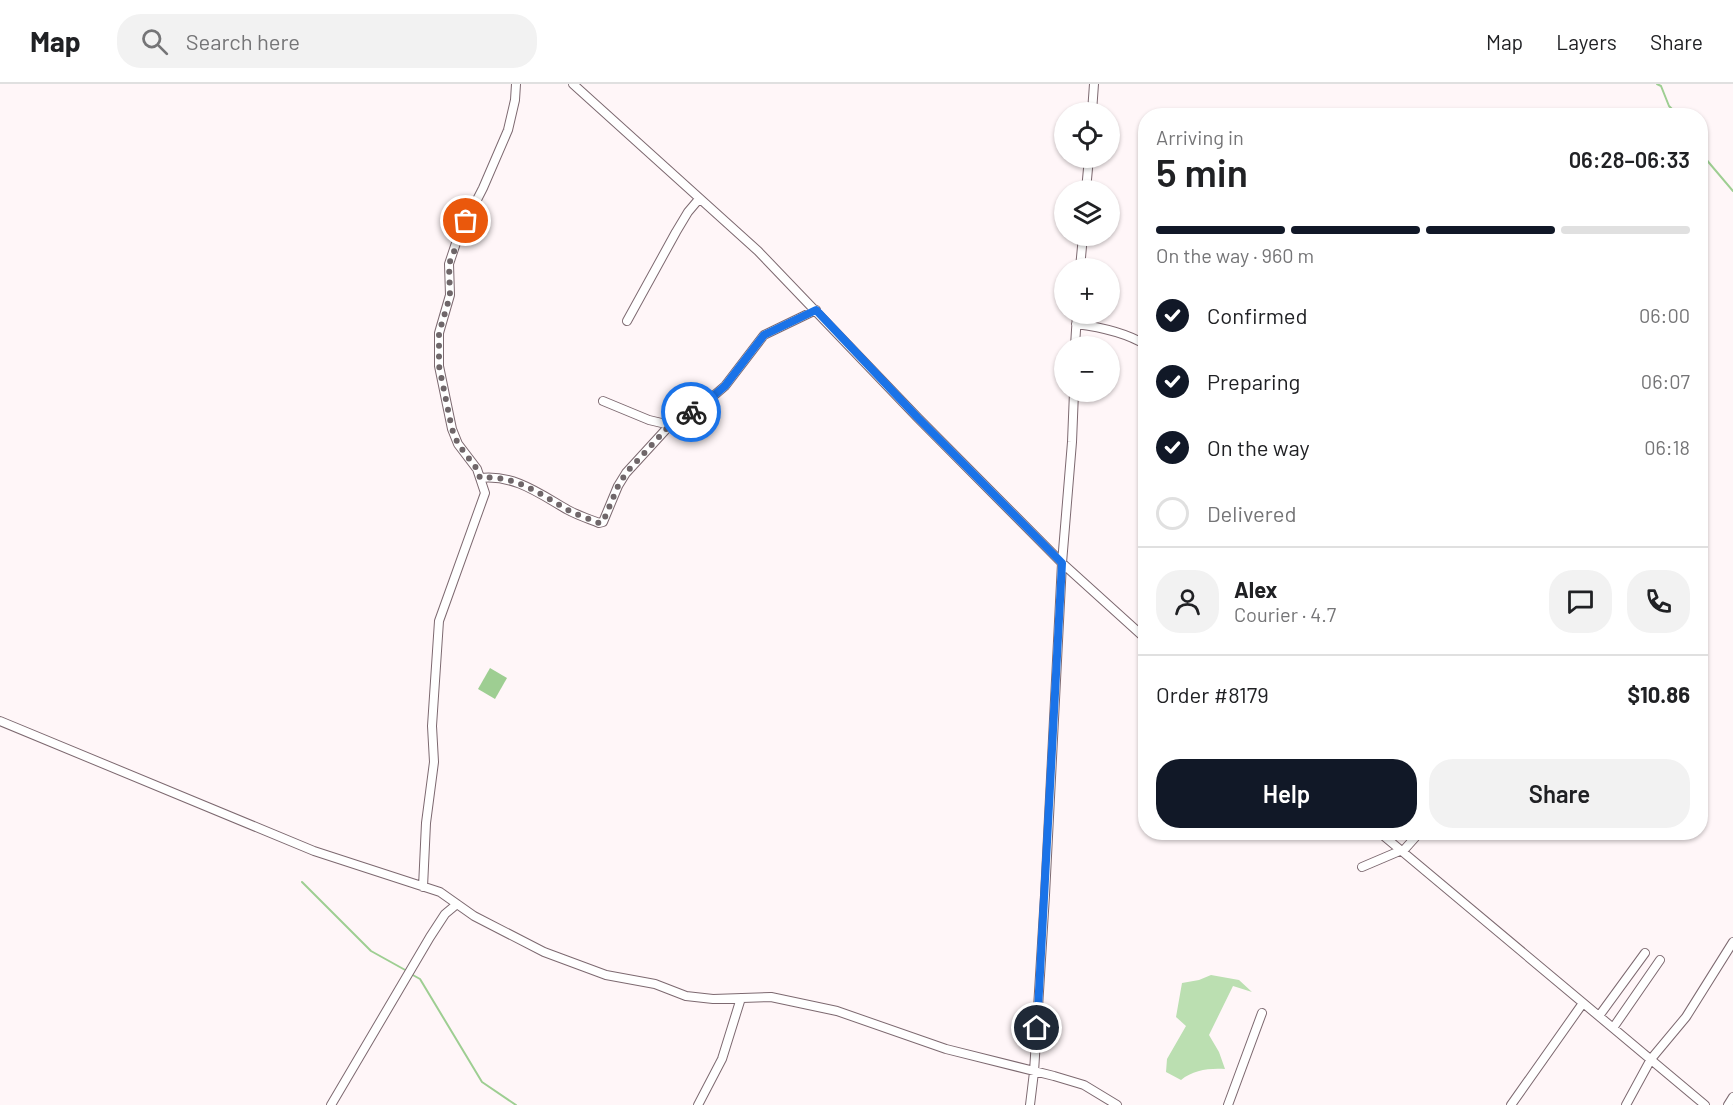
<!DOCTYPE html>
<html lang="en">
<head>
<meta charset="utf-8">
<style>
	:root { --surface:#fff; --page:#f2f2f2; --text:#202124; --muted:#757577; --line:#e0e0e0; --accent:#111827 }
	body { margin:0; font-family:Barlow,sans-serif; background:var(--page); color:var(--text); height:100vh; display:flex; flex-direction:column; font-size:22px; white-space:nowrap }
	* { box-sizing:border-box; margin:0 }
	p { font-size:20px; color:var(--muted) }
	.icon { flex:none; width:33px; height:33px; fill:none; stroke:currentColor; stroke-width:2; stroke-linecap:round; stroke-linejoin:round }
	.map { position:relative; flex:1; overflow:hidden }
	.panel { position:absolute; left:1138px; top:24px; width:570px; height:732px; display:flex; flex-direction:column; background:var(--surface); border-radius:24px; box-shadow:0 2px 4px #0004 }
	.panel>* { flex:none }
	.tools { position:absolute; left:1054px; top:18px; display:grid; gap:12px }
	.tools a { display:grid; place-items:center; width:66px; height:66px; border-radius:50%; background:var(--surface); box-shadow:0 2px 4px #0004; font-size:30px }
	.pin { position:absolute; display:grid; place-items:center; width:51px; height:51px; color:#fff; margin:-26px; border:3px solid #fff; border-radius:50%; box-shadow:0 2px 6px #0007 }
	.courier { position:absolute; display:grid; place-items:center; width:60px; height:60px; margin:-30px; border:4px solid #1a73e8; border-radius:50%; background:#fff; color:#222; box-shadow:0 2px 8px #0007 }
	.headline em { font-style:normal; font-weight:600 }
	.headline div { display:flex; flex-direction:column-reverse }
	.headline { display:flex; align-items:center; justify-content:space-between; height:102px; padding:0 18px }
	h1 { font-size:39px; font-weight:600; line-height:45px }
	.bar { display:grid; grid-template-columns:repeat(4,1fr); gap:9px 6px; align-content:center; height:72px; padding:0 18px }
	.bar i { height:8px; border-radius:4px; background:var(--line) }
	.bar .on { background:var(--accent) }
	.bar p { grid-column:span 4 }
	.line { display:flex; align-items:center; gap:15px; padding:0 18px; border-top:2px solid var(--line) }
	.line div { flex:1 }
	.round { display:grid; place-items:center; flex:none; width:63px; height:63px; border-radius:24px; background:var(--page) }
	ol { padding:0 18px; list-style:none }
	li { display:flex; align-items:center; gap:18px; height:66px }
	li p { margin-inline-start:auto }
	li .icon { padding:6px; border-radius:50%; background:var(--accent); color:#fff; stroke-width:4 }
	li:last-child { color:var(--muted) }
	li i { width:33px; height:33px; border:3px solid var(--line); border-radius:50% }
	.cta { display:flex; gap:12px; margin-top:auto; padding:12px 18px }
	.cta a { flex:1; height:69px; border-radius:24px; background:var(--accent); color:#fff; font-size:24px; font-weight:600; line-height:69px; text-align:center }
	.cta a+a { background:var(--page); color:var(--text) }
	header { display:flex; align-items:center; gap:36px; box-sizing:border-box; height:84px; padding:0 30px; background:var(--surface); border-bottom:2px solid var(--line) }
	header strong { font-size:28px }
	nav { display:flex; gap:33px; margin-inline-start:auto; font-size:21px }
	.search { width:420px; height:54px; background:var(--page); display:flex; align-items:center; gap:15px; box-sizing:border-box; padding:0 21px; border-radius:24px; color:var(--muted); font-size:22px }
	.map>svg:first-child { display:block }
</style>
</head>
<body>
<header>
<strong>Map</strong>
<div class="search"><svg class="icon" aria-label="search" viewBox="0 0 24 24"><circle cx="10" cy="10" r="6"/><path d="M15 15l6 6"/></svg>Search here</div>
<nav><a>Map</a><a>Layers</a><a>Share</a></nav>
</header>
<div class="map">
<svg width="1733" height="1021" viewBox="0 0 1733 1021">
	<rect width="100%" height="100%" fill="#fff6f8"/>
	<path fill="#bbdfb1" d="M1211,891L1239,896L1252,908L1233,902L1209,951L1219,968L1225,985C1209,984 1193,986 1181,996L1166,988L1167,975L1186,942L1176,933L1182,899L1199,896Z"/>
	<path fill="#9ece92" d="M490,584L507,594L495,615L478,605Z"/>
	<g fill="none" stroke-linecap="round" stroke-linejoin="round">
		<path stroke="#9ece92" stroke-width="2" d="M1657,0L1661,2L1669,22L1679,32
			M1701,60L1705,74L1733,107
			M302,798L371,867L407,887
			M411,890L420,895L482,998L516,1021"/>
		<g stroke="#7d6970" stroke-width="10">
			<path id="minor" d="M573,0L758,167L918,334L1062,479L1146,555
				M1092,28L1094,0
				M1086,106L1089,74
				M1080,184L1083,152
				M627,237L676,148L688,128L699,115
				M1076,240C1100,243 1125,248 1146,261
				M1075,262L1077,230
				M603,317L649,336L670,341
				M480,394C514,390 540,410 568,426C577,431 589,435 599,439L603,438L618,402L626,389L670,341L711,314L725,302L764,251L816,226
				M0,637L314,767L440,808L474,832L544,868L606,891L655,900L686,912L713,915L771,913L837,927L946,965L1054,992L1084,1001L1117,1021
				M1379,748L1705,1021
				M1403,767L1420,748
				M1362,783L1402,766
				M423,803L426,739L434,678L432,642L439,537L485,409L477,385L458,360L452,345L439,282V249L450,211L449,180L458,153L483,104L508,46L515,16L516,0
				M1599,932L1645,869
				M1613,944L1660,876
				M331,1021L430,853L445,830L457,820
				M698,1021L722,975L741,914
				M1030,1021L1034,988L1045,811L1062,479L1072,358L1074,308
				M1228,1021L1262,929
				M1511,1021L1583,919
				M1626,1021L1651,975L1686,933L1733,858
				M1728,1021L1733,1013"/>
		</g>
		<use href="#minor" stroke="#fff" stroke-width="8"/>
	</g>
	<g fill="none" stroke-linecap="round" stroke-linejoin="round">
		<path stroke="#6f6669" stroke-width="6" stroke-dasharray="0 10.8" d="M466,137L449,180L450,212L439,249V282L452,345L458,360L477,385L480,394C514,390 540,410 568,426C577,431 589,435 599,439L603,438L618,402L626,389L670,341L691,328"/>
		<path stroke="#1a73e8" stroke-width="8" d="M691,328L711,314L725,302L764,251L816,226L918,334L1062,479L1037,944"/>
	</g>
</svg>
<div class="tools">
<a><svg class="icon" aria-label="locate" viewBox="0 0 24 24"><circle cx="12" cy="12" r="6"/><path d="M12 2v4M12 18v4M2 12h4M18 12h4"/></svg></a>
<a><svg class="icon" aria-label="layers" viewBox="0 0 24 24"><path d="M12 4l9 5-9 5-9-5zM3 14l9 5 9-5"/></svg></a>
<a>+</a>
<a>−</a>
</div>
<div class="pin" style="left:466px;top:137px;background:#ea580c"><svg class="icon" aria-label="bag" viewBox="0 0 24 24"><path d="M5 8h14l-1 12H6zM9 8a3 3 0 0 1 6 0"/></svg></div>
<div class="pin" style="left:1037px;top:944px;background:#1f2937"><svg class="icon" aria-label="home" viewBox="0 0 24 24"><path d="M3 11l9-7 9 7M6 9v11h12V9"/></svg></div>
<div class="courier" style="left:691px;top:328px"><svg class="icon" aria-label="bike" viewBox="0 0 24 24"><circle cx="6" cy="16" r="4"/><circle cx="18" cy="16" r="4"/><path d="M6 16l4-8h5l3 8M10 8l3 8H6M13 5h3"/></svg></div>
<section class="panel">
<div class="headline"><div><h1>5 min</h1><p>Arriving in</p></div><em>06:28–06:33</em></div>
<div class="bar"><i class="on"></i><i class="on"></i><i class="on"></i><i></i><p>On the way · 960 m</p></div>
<ol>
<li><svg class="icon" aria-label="check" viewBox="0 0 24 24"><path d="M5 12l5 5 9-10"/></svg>Confirmed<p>06:00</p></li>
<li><svg class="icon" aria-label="check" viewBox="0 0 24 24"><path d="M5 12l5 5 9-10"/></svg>Preparing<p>06:07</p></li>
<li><svg class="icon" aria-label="check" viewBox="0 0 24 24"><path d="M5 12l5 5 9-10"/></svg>On the way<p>06:18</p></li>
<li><i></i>Delivered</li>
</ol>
<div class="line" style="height:108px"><a class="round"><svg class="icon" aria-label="person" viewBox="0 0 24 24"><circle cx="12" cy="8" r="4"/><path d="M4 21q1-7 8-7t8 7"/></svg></a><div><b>Alex</b><p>Courier · 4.7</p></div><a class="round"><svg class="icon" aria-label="chat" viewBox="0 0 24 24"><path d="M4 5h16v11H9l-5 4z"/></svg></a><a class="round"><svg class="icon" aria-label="phone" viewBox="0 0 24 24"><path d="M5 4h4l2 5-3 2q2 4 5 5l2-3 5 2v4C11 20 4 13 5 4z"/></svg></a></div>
<div class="line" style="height:78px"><div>Order #8179</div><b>$10.86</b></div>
<div class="cta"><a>Help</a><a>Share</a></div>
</section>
</div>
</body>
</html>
